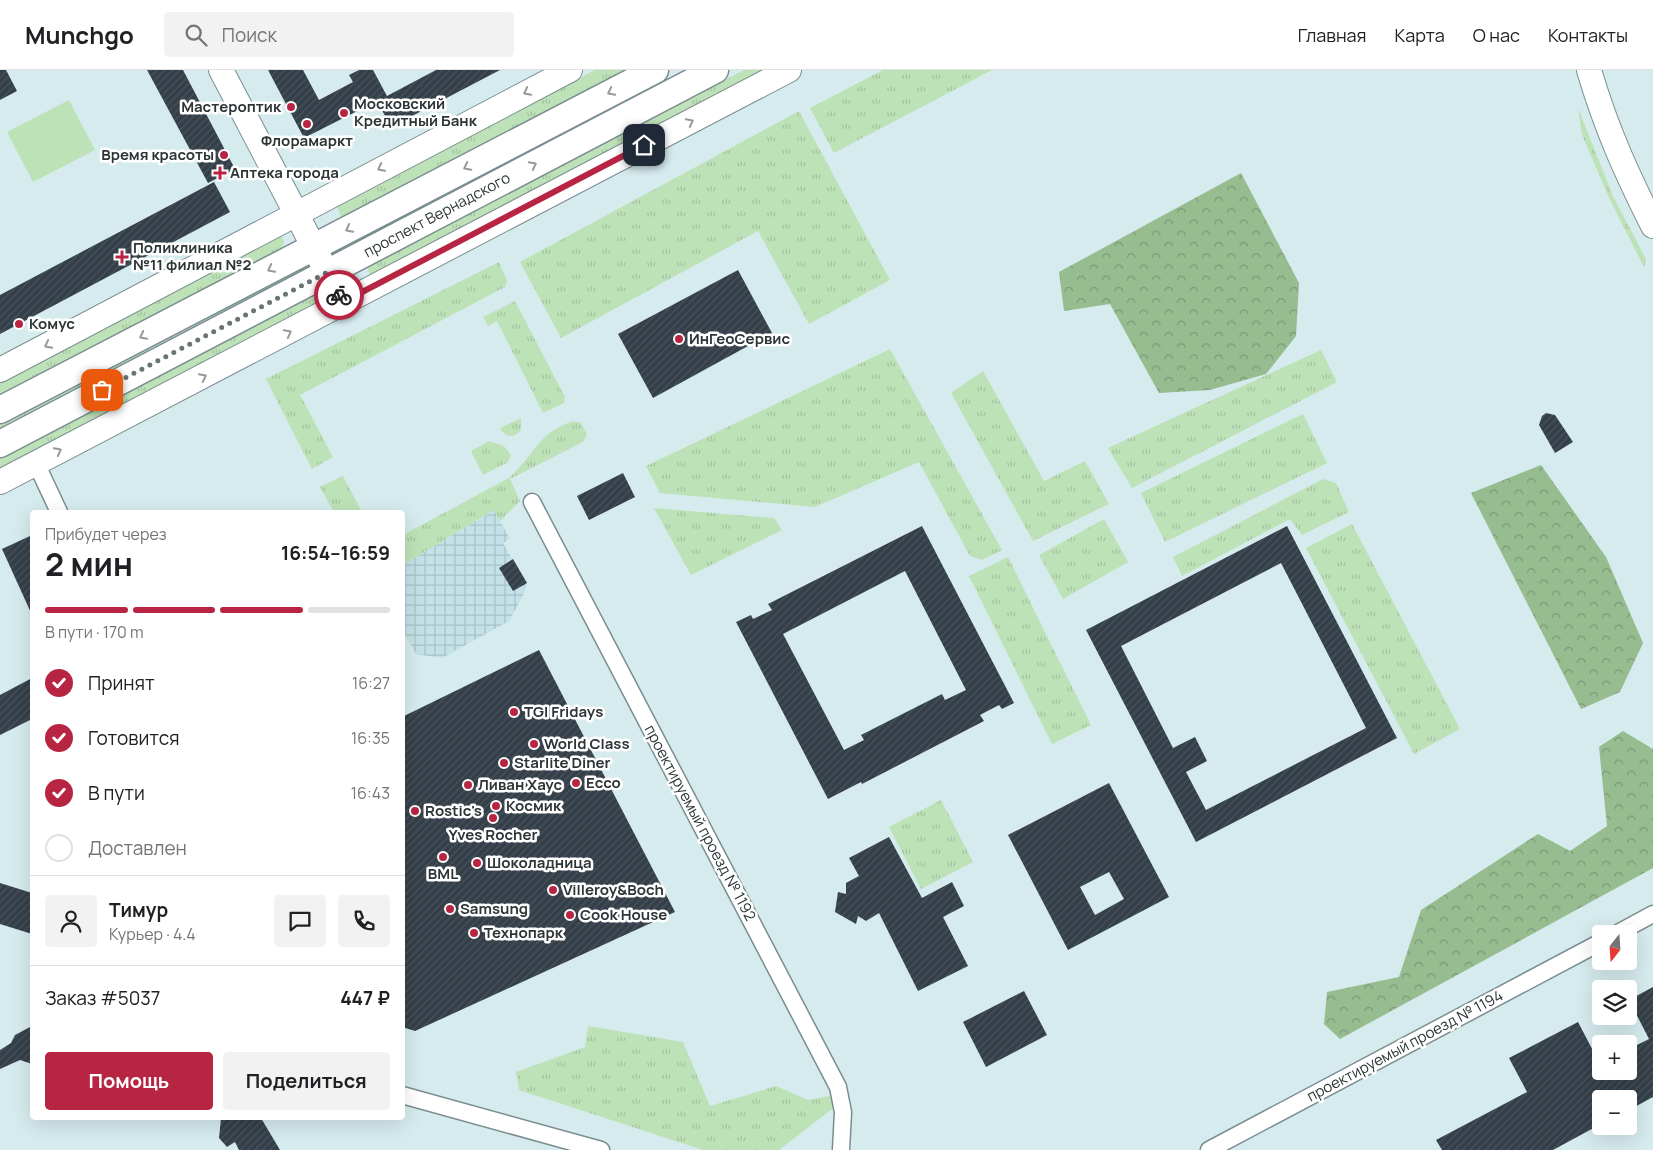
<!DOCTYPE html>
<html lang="ru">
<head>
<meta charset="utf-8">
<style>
	:root { --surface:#fff; --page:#f2f2f2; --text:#202124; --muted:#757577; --line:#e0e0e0; --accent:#b72543 }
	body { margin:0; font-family:Manrope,sans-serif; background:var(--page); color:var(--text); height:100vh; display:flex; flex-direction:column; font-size:19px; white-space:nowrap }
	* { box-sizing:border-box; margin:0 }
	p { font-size:16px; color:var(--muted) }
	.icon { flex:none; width:28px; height:28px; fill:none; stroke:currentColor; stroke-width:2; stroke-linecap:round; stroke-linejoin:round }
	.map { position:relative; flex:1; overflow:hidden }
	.side { position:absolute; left:30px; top:440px; width:375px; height:610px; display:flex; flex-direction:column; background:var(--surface); border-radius:5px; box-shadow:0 5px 20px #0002 }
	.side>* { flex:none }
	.needle { width:32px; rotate:197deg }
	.controls { position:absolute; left:1592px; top:855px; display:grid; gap:10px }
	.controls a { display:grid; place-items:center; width:45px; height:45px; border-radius:5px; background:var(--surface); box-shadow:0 5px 20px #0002; font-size:25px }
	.pin { position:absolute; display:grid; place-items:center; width:42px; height:42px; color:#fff; margin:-21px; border-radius:10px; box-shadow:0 2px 8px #0006 }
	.courier { position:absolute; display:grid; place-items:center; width:50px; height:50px; margin:-25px; border:4px solid #b72543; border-radius:50%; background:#fff; color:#222; box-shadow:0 1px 6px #0007 }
	.overview em { font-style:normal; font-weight:700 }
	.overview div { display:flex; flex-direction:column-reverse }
	.overview { display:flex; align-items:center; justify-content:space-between; height:85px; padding:0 15px }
	h1 { font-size:32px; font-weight:700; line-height:38px }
	.bar { display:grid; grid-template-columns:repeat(4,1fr); gap:8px 5px; align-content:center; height:60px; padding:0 15px }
	.bar i { height:6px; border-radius:4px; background:var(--line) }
	.bar .on { background:var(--accent) }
	.bar p { grid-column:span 4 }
	.line { display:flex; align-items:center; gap:12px; padding:0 15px; border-top:1px solid var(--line) }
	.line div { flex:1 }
	.round { display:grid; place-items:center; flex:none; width:52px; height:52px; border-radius:5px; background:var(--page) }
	ol { padding:0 15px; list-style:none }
	li { display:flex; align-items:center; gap:15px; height:55px }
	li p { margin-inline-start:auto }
	li .icon { padding:5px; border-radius:50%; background:var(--accent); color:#fff; stroke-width:4 }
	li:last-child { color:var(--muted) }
	li i { width:28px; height:28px; border:2px solid var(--line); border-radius:50% }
	.primary-button { display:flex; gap:10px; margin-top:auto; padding:10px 15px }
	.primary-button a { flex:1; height:58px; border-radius:5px; background:var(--accent); color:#fff; font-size:20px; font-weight:700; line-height:58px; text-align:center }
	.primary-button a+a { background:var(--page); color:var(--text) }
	header { display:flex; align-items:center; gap:30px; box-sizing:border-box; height:70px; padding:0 25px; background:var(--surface); border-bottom:1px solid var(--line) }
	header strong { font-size:24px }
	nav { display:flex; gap:28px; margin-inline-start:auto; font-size:18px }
	.search { width:350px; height:45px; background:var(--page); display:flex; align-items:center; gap:12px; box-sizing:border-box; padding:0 18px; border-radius:5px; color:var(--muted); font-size:19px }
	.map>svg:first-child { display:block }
</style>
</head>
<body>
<header>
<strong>Munchgo</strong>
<div class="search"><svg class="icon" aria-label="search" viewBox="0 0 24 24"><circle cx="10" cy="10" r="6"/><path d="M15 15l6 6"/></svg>Поиск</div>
<nav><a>Главная</a><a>Карта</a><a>О нас</a><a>Контакты</a></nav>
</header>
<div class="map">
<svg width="1653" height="1080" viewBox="0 0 1653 1080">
	<defs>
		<pattern id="industrial-grid" width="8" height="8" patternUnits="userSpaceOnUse" patternTransform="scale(1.25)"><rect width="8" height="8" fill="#c3e1e6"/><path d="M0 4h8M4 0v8" fill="none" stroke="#a8c2c6"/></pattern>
		<pattern id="grass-tufts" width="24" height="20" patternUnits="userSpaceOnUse" patternTransform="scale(1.25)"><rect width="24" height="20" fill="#bee2b8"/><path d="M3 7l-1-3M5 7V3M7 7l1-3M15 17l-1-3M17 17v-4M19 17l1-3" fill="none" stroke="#a4c29f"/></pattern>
		<pattern id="forest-crowns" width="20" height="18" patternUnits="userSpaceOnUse" patternTransform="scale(1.25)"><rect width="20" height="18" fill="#96bc90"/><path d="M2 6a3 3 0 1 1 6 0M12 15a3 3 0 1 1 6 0" fill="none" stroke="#7b9a76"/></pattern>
		<pattern id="building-hatch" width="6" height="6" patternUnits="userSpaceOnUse" patternTransform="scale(1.25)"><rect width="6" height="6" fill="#343f49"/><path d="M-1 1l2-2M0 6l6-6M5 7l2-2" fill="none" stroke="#49535b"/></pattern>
	</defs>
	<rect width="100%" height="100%" fill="#d6ebee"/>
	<path fill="url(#industrial-grid)" d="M494,440L510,469L503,473L526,513L523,526L509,551L442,588L416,584L403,561V495Z"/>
	<path fill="url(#grass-tufts)" d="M595,0H627L342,149L336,135Z
		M744,0H760L761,3L371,207L366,196Z
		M883,0H992L834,83L810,38Z
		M1578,38L1613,126L1646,189L1644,197L1610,130L1582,65Z
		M799,41L890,210L809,254L758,161L561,268L520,192Z
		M278,166L282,167L284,171L283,176L277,181L0,327V311Z
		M499,192L507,211L505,217L300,325L333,387L312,399L266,309Z
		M299,195L302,199L0,358V352Z
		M311,225L315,226L317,234L0,404V387Z
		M515,231L565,327L564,333L543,343L497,251L488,256L483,247Z
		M890,279L1002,480L982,490L970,486L919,392L815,437L660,423L646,396Z
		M1321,280L1337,312L1132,418L1108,378Z
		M983,301L1044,411L1085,391L1109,434L1033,471L951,323Z
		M1303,344L1327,393L1165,472L1141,423Z
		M521,348V360C514,368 505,368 500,358Z
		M573,351L581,353L587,364L583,372L510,409L520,431L500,451L494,440L403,495V465L507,409C523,397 531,380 545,367C553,359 563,355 573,351Z
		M489,371L504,376L511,385L508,392L483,405L471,381Z
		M343,406L362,442H334L320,417Z
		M1323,409L1336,413L1349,442L1302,465L1290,449L1182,506L1173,487Z
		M654,438L774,448L782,460L691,505Z
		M1104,449L1128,492L1063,529L1039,485Z
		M1352,454L1460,659L1414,684L1306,478Z
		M1008,487L1091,655L1052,674L969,506Z
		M941,730L973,792L921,819L889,757Z
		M588,956L683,972L710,1036L776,1016L808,1030L830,1026L836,1036L779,1080H703L519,1020L516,1002L585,977Z"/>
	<path fill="url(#forest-crowns)" d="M1241,103L1299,213L1296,266L1266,304L1210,320L1159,323L1110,234L1064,241L1059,202Z
		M1541,395L1606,487L1643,573L1620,622L1581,639L1471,423Z
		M1623,661L1653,679V798L1340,969L1324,954L1327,922L1399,907L1421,840L1538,764L1570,781L1607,756L1599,677Z"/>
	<path fill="#bee2b8" d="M69,30L95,80L33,112L7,62Z"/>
	<path fill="url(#building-hatch)" fill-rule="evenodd" d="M0,0H6L17,21L0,30Z
		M147,0H183L235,99L208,113Z
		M268,0H303L319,30L353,12L349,5L359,0H373L387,26L436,0H500L391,57L377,31L304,68Z
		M214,112L230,142L0,264V225Z
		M738,200L772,263L653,328L618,264Z
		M1546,343L1555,345L1573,372L1555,383L1539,355L1542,346Z
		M623,403L635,427L589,450L577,426Z
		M922,456L1014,633L1002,639L999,635L980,645L984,651L862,714L861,712L828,729L736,552L751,545L753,549L772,540L768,534ZM905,501L966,620L945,630L942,624L861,665L864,670L844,680L783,564Z
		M1287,456L1397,668L1196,772L1086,560ZM1281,493L1366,658L1206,740L1186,702L1207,691L1195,667L1173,678L1121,576Z
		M30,466L32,472V545L2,479Z
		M513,489L527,513L513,521L499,498Z
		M539,580L675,842L415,961L402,957V647Z
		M32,608V649L0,665V625Z
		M1109,713L1169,827L1068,880L1008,765ZM1109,802L1124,829L1095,845L1080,817Z
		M889,767L922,828L952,812L964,836L943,847L968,896L918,921L879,843L866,851L858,846L856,854L835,842L838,822L846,824V813L859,806L849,788Z
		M0,813L32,823V864L0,854Z
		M1653,917V1027L1629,1040V1029H1601V1054L1553,1080H1442L1436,1070L1527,1022L1509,988L1578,952L1601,996V1001H1629V979L1649,969L1629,930Z
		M1024,921L1047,965L986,997L963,952Z
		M32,956V994L20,990L0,999V980L11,973L15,965Z
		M221,1048H261L280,1080H239L235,1072L227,1077L219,1068Z"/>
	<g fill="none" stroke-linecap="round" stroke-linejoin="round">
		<g stroke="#7a8d90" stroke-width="19">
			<path id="street" d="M36,393L59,442
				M532,432L838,1017L843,1042L841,1080
				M1616,864L1653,844
				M402,1025L601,1080
				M1209,1080L1601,872"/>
		</g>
		<g stroke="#7a8d90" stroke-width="26">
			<path id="secondary" d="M221,0L343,233
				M1589,0C1606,58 1626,102 1653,156
				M0,300L570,0
				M0,412L789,0"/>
		</g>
		<g stroke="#7a8d90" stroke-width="29">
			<path id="primary" d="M0,340L655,0
				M0,374L715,0"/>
		</g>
		<use href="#street" stroke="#fff" stroke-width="16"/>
		<use href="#secondary" stroke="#fff" stroke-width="24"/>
		<use href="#primary" stroke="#fff" stroke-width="26"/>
	</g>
	<defs><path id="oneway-chevron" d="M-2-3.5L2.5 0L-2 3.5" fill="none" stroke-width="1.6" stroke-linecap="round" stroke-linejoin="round" transform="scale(1.25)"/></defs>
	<g stroke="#969a9a">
		<use href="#oneway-chevron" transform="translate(527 22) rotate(153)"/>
		<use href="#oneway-chevron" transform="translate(611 22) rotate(153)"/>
		<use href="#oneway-chevron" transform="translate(690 52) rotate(-27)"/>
		<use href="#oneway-chevron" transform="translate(533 95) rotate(-28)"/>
		<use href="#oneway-chevron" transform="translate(467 97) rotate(153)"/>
		<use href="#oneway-chevron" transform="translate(381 98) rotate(153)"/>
		<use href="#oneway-chevron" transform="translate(349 159) rotate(152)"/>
		<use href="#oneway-chevron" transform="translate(271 199) rotate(153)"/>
		<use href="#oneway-chevron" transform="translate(288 263) rotate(-28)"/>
		<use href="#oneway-chevron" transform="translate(143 266) rotate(153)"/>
		<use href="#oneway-chevron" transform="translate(48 275) rotate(152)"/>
		<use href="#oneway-chevron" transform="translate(203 307) rotate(-27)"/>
		<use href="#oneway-chevron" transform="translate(58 381) rotate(-28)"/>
	</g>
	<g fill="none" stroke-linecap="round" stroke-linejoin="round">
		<path stroke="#687576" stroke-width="5" stroke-dasharray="0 9" d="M102,320L328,202L339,225"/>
		<path stroke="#b72543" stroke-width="6" d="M339,225L343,232L644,75"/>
	</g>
	<g fill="#b72543" stroke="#fff" stroke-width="2">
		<circle cx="291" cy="37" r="5"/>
		<circle cx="344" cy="43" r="5"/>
		<circle cx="307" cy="54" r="5"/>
		<circle cx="224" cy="85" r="5"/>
		<path d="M217.5 95.5h5v5h5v5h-5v5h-5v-5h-5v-5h5z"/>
		<path d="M119.5 179.5h5v5h5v5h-5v5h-5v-5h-5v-5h5z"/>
		<circle cx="19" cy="254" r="5"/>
		<circle cx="679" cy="269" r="5"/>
		<circle cx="514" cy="642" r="5"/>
		<circle cx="534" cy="674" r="5"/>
		<circle cx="504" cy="693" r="5"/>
		<circle cx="576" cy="713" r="5"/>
		<circle cx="468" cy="715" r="5"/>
		<circle cx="496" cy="736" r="5"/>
		<circle cx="415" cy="741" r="5"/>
		<circle cx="493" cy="748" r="5"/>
		<circle cx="443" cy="787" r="5"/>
		<circle cx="477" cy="793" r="5"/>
		<circle cx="553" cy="820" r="5"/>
		<circle cx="450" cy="839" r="5"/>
		<circle cx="570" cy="845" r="5"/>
		<circle cx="474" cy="863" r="5"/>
	</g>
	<g text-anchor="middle" stroke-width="5" stroke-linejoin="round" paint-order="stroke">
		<g font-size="15" font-weight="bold" fill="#2d3536" stroke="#fff" text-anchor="start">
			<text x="354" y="39">Московский<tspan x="354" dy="17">Кредитный Банк</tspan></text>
			<text x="281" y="42" text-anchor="end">Мастероптик</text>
			<text x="307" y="76" text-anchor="middle">Флорамаркт</text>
			<text x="214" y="90" text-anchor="end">Время красоты</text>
			<text x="230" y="108">Аптека города</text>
			<text x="133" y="183">Поликлиника<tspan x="133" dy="17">№11 филиал №2</tspan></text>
			<text x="29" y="259">Комус</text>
			<text x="689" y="274">ИнГеоСервис</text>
			<text x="524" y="647">TGI Fridays</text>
			<text x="544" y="679">World Class</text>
			<text x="514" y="698">Starlite Diner</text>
			<text x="586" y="718">Ecco</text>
			<text x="478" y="720">Ливан Хаус</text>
			<text x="506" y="741">Космик</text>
			<text x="425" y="746">Rostic's</text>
			<text x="493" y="770" text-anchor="middle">Yves Rocher</text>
			<text x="487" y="798">Шоколадница</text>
			<text x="443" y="809" text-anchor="middle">BML</text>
			<text x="563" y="825">Villeroy&amp;Boch</text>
			<text x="460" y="844">Samsung</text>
			<text x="580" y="850">Cook House</text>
			<text x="484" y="868">Технопарк</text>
		</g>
		<g font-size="15" fill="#2d3536" stroke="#fff">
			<text transform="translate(437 145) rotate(-28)" y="5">проспект Вернадского</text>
			<text transform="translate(700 753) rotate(62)" y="5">проектируемый проезд № 1192</text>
			<text transform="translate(1405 976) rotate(-28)" y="5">проектируемый проезд № 1194</text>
		</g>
	</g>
</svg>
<div class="controls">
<a><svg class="needle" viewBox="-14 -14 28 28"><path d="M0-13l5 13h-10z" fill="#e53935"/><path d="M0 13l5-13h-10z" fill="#757577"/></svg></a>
<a><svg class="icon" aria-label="layers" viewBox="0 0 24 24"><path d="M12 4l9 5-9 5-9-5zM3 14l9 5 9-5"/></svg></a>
<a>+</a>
<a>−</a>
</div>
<div class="pin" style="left:102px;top:320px;background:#ea580c"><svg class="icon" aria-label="bag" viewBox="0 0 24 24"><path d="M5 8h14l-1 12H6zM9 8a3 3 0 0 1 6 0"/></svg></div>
<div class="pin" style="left:644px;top:75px;background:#1f2937"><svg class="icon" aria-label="home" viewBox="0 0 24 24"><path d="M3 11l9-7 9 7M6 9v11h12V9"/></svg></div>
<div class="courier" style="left:339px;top:225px"><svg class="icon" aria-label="bike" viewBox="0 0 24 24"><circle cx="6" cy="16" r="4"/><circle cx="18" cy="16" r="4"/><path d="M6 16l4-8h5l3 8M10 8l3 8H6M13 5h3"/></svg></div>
<section class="side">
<div class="overview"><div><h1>2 мин</h1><p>Прибудет через</p></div><em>16:54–16:59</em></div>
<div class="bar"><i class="on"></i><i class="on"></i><i class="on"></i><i></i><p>В пути · 170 m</p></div>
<ol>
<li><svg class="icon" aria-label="check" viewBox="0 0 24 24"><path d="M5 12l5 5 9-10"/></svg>Принят<p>16:27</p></li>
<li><svg class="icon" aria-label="check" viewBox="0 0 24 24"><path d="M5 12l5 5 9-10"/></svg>Готовится<p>16:35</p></li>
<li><svg class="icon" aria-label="check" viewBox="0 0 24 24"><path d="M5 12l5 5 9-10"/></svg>В пути<p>16:43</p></li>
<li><i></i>Доставлен</li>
</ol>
<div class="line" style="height:90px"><a class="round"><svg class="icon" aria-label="person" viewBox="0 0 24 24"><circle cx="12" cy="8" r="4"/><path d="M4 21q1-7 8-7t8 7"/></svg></a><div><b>Тимур</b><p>Курьер · 4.4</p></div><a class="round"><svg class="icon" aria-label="chat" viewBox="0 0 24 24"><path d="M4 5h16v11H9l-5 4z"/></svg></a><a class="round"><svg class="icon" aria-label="phone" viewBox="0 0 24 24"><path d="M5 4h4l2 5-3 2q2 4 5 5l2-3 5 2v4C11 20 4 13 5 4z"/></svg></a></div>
<div class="line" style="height:65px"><div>Заказ #5037</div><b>447 ₽</b></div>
<div class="primary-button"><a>Помощь</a><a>Поделиться</a></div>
</section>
</div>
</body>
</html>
